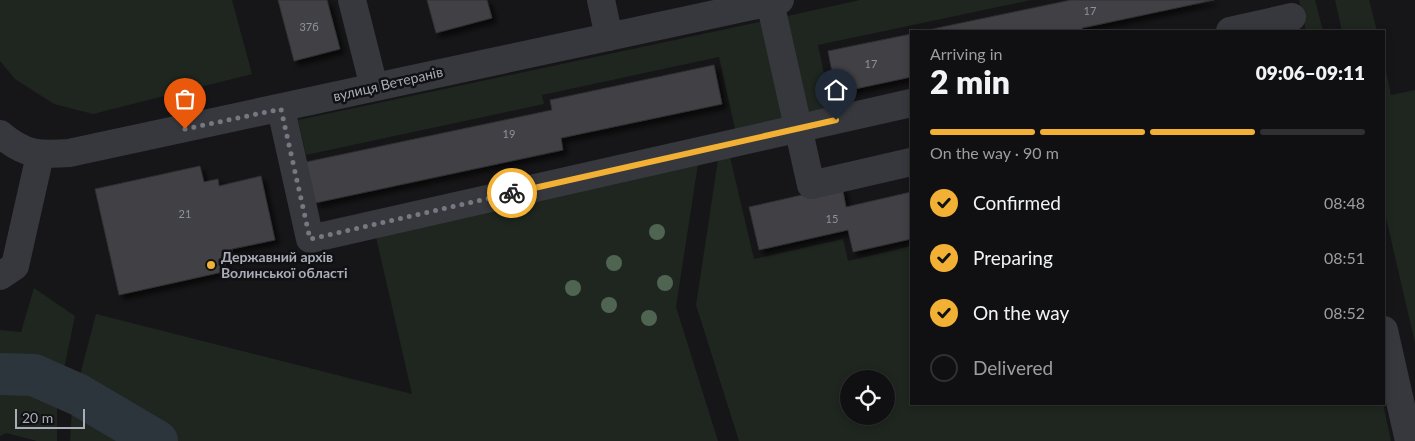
<!DOCTYPE html>
<html lang="en">
<head>
<meta charset="utf-8">
<style>
	:root { --surface:#101012; --page:#1e1e20; --text:#f1f3f6; --muted:#9c9d9f; --line:#303032; --accent:#f2b134 }
	body { margin:0; font-family:Lato,sans-serif; background:var(--page); color:var(--text); height:100vh; display:flex; flex-direction:column; font-size:19px; white-space:nowrap }
	* { box-sizing:border-box; margin:0 }
	p { font-size:16px; color:var(--muted) }
	.icon { flex:none; width:28px; height:28px; fill:none; stroke:currentColor; stroke-width:2; stroke-linecap:round; stroke-linejoin:round }
	.map { position:relative; flex:1; overflow:hidden }
	.details { position:absolute; left:910px; top:30px; width:475px; height:375px; display:flex; flex-direction:column; background:var(--surface); border-radius:0px; box-shadow:0 2px 8px #0003,0 0 0 1px var(--line) }
	.details>* { flex:none }
	.fabs { position:absolute; left:840px; top:370px; display:grid; gap:10px }
	.fabs a { display:grid; place-items:center; width:55px; height:55px; border-radius:50%; background:var(--surface); box-shadow:0 2px 8px #0003,0 0 0 1px var(--line); font-size:25px }
	.scale { position:absolute; left:15px; bottom:12px; width:70px; box-sizing:border-box; padding-left:5px; border:2px solid #a8adb8; border-top:0; font-size:14px; line-height:18px; white-space:nowrap; color:#a8adb8; -webkit-text-stroke:4px #111113; paint-order:stroke }
	.pin { position:absolute; display:grid; place-items:center; width:42px; height:42px; color:#fff; margin:-51px -21px; border-radius:50% 50% 50% 0; rotate:-45deg; box-shadow:0 0 5px #0007 }
	.pin .icon { rotate:45deg }
	.courier { position:absolute; display:grid; place-items:center; width:50px; height:50px; margin:-25px; border:4px solid #f2b134; border-radius:50%; background:#fff; color:#222; box-shadow:0 1px 6px #0007 }
	.summary em { font-style:normal; font-weight:800 }
	.summary div { display:flex; flex-direction:column-reverse }
	.summary { display:flex; align-items:center; justify-content:space-between; height:85px; padding:0 20px }
	h1 { font-size:32px; font-weight:800; line-height:38px }
	.bar { display:grid; grid-template-columns:repeat(4,1fr); gap:8px 5px; align-content:center; height:60px; padding:0 20px }
	.bar i { height:6px; border-radius:4px; background:var(--line) }
	.bar .on { background:var(--accent) }
	.bar p { grid-column:span 4 }
	ol { padding:0 20px; list-style:none }
	li { display:flex; align-items:center; gap:15px; height:55px }
	li p { margin-inline-start:auto }
	li .icon { padding:5px; border-radius:50%; background:var(--accent); color:#111; stroke-width:4 }
	li:last-child { color:var(--muted) }
	li i { width:28px; height:28px; border:2px solid var(--line); border-radius:50% }
	.map>svg:first-child { display:block }
</style>
</head>
<body>
<div class="map">
<svg width="1415" height="441" viewBox="0 0 1415 441">
	<defs>
		<filter id="shadow"><feDropShadow dx="4.5" dy="4.5" stdDeviation="2.5" flood-color="#0009"/></filter>
	</defs>
	<rect width="100%" height="100%" fill="#161618"/>
	<path fill="#1e261f" fill-rule="evenodd" d="M0,0H232L252,74L93,114L54,104L15,79L0,61Z
		M860,0H1031L818,45L831,107L805,113L783,17Z
		M1299,0H1315L1323,31H1306Z
		M1335,0H1369L1377,31H1342Z
		M764,21L786,117L735,129L719,57L542,95L544,104L306,155L298,120Z
		M1384,62L1391,95L1415,90V343L1384,209Z
		M730,157L754,259L843,239L848,261L911,246V404H1383L1391,441H739L696,305L718,160ZM849,379H886V416H849Z
		M698,164L676,307L718,441H70L72,406L96,314L412,394L376,237Z
		M34,288L75,316L57,402V441H37L6,433L0,436V330L21,332Z"/>
	<g fill="none" stroke-linecap="round" stroke-linejoin="round">
		<path stroke="#2c353c" stroke-width="42" d="M0,374L34,375L79,395L157,441"/>
	</g>
	<path fill="#404145" stroke="#303034" filter="url(#shadow)" d="M278,0H327L340,49L294,61Z
		M427,0H487L492,18L436,33Z
		M1071,0H1214L1082,28L1083,31H923Z
		M911,34V77L836,93L828,51Z
		M714,65L722,104L561,138L563,150L315,203L306,162L552,110L550,100Z
		M200,166L204,182L218,179L219,186L261,176L275,240L232,249L233,256L224,258L227,271L119,295L95,189Z
		M842,186L846,207L911,192V239L853,252L848,230L759,250L749,207Z"/>
	<g fill="none" stroke-linecap="round" stroke-linejoin="round">
		<path stroke="#37383d" stroke-width="28" d="M352,0L374,87
			M601,0L609,37
			M770,2L811,185L911,162
			M1230,31L1292,17
			M281,109L310,239L911,103
			M0,134C25,155 38,155 69,153L780,0
			M0,276L15,266L40,155
			M1384,330L1409,441"/>
	</g>
	<g fill="#506452">
		<circle cx="657" cy="232" r="8"/>
		<circle cx="614" cy="263" r="8"/>
		<circle cx="665" cy="283" r="8"/>
		<circle cx="573" cy="288" r="8"/>
		<circle cx="609" cy="305" r="8"/>
		<circle cx="649" cy="318" r="8"/>
	</g>
	<g fill="none" stroke-linecap="round" stroke-linejoin="round">
		<path stroke="#757880" stroke-width="5" stroke-dasharray="0 9" d="M185,129L281,109L310,239L512,193"/>
		<path stroke="#f2b134" stroke-width="6" d="M512,193L836,120"/>
	</g>
	<circle fill="#f2b134" stroke="#111113" stroke-width="2" cx="211" cy="265" r="5"/>
	<g text-anchor="middle" stroke-width="5" stroke-linejoin="round" paint-order="stroke">
		<g font-size="11" fill="#8e929b">
			<text x="1090" y="15">17</text>
			<text x="309" y="31">37б</text>
			<text x="871" y="68">17</text>
			<text x="509" y="138">19</text>
			<text x="185" y="218">21</text>
			<text x="832" y="223">15</text>
		</g>
		<g font-size="14" fill="#a8adb8" stroke="#111113">
			<text transform="translate(388 84) rotate(-13)" y="5">вулиця Ветеранів</text>
		</g>
		<g font-size="14" font-weight="bold" fill="#a8adb8" stroke="#111113" text-anchor="start">
			<text x="221" y="262">Державний архів<tspan x="221" dy="16">Волинської області</tspan></text>
		</g>
	</g>
</svg>
<div class="fabs">
<a><svg class="icon" aria-label="locate" viewBox="0 0 24 24"><circle cx="12" cy="12" r="6"/><path d="M12 2v4M12 18v4M2 12h4M18 12h4"/></svg></a>
</div>
<div class="scale">20 m</div>
<div class="pin" style="left:185px;top:129px;background:#ea580c"><svg class="icon" aria-label="bag" viewBox="0 0 24 24"><path d="M5 8h14l-1 12H6zM9 8a3 3 0 0 1 6 0"/></svg></div>
<div class="pin" style="left:836px;top:120px;background:#1f2937"><svg class="icon" aria-label="home" viewBox="0 0 24 24"><path d="M3 11l9-7 9 7M6 9v11h12V9"/></svg></div>
<div class="courier" style="left:512px;top:193px"><svg class="icon" aria-label="bike" viewBox="0 0 24 24"><circle cx="6" cy="16" r="4"/><circle cx="18" cy="16" r="4"/><path d="M6 16l4-8h5l3 8M10 8l3 8H6M13 5h3"/></svg></div>
<section class="details">
<div class="summary"><div><h1>2 min</h1><p>Arriving in</p></div><em>09:06–09:11</em></div>
<div class="bar"><i class="on"></i><i class="on"></i><i class="on"></i><i></i><p>On the way · 90 m</p></div>
<ol>
<li><svg class="icon" aria-label="check" viewBox="0 0 24 24"><path d="M5 12l5 5 9-10"/></svg>Confirmed<p>08:48</p></li>
<li><svg class="icon" aria-label="check" viewBox="0 0 24 24"><path d="M5 12l5 5 9-10"/></svg>Preparing<p>08:51</p></li>
<li><svg class="icon" aria-label="check" viewBox="0 0 24 24"><path d="M5 12l5 5 9-10"/></svg>On the way<p>08:52</p></li>
<li><i></i>Delivered</li>
</ol>
</section>
</div>
</body>
</html>
